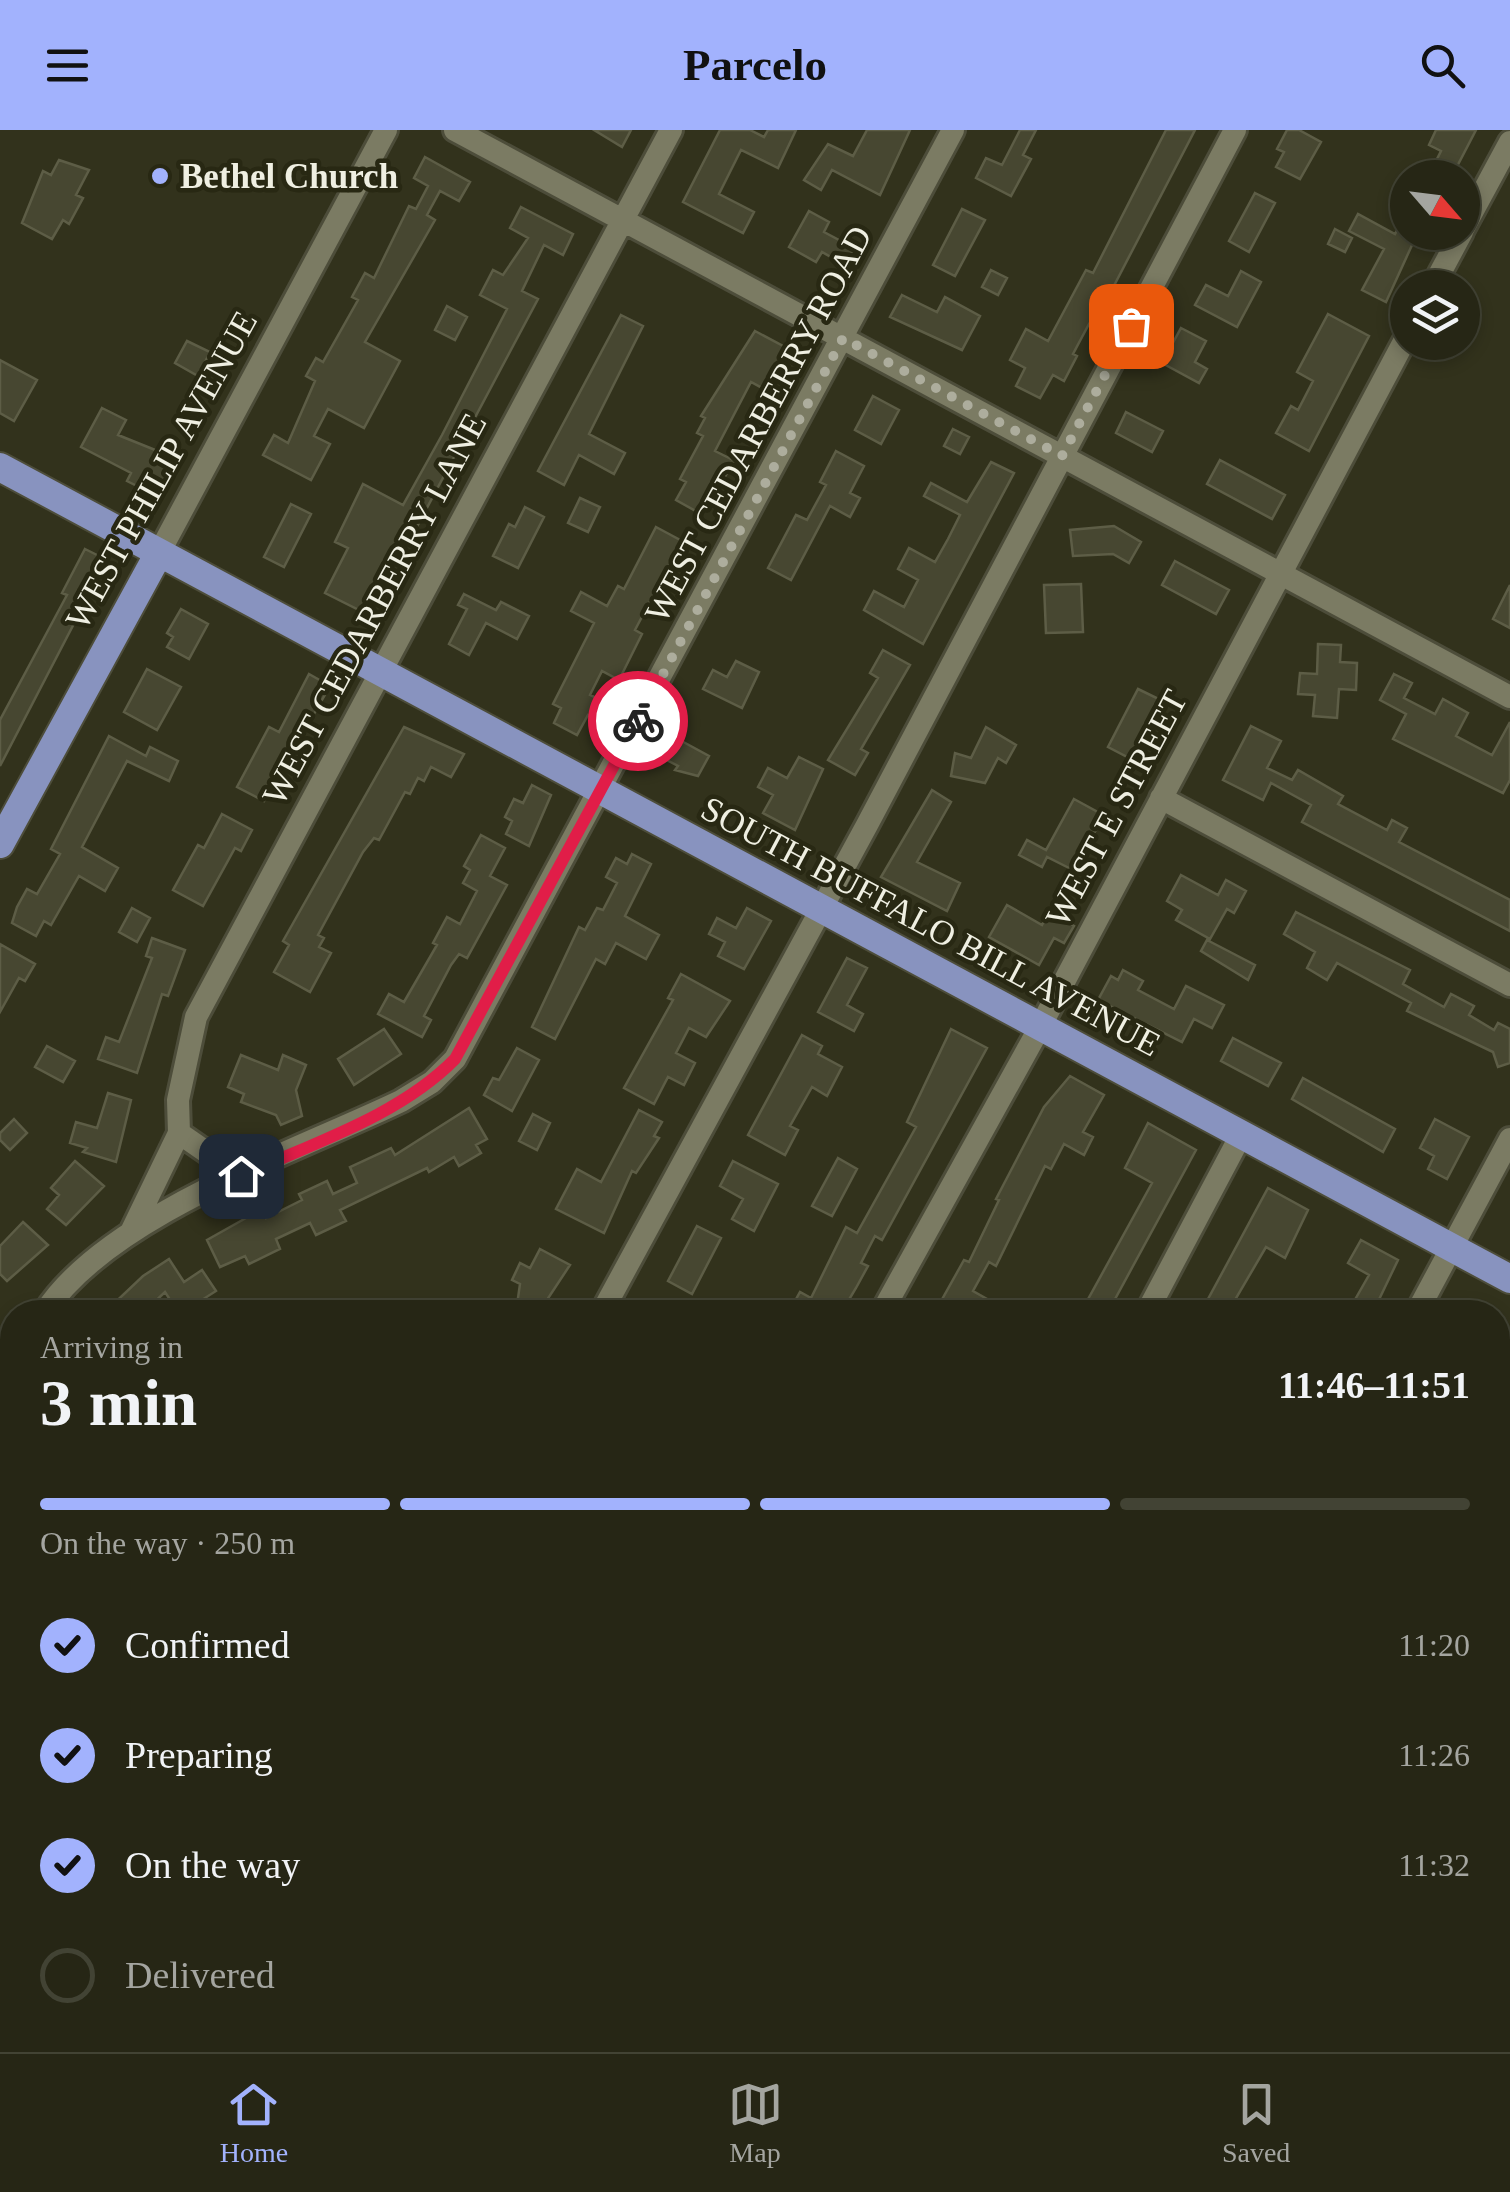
<!DOCTYPE html>
<html lang="en">
<head>
<meta charset="utf-8">
<style>
	:root { --surface:#262615; --page:#323222; --text:#f1f3f6; --muted:#a4a5a0; --line:#424334; --accent:#a2b2fd }
	body { margin:0; font-family:"Times New Roman",serif; background:var(--page); color:var(--text); height:100vh; display:flex; flex-direction:column; font-size:38px; white-space:nowrap }
	* { box-sizing:border-box; margin:0 }
	p { font-size:32px; color:var(--muted) }
	.icon { flex:none; width:55px; height:55px; fill:none; stroke:currentColor; stroke-width:2; stroke-linecap:round; stroke-linejoin:round }
	.map { position:relative; flex:1; overflow:hidden }
	.details { position:absolute; left:0px; top:1170px; width:1510px; height:752px; display:flex; flex-direction:column; background:var(--surface); border-radius:40px 40px 0 0; box-shadow:0 5px 15px #0003,0 0 0 2px var(--line) }
	.details>* { flex:none }
	.needle { width:65px; rotate:118deg }
	.fabs { position:absolute; left:1390px; top:30px; display:grid; gap:20px }
	.fabs a { display:grid; place-items:center; width:90px; height:90px; border-radius:50%; background:var(--surface); box-shadow:0 5px 15px #0003,0 0 0 2px var(--line); font-size:50px }
	.pin { position:absolute; display:grid; place-items:center; width:85px; height:85px; color:#fff; margin:-42px; border-radius:20px; box-shadow:0 5px 15px #0006 }
	.courier { position:absolute; display:grid; place-items:center; width:100px; height:100px; margin:-50px; border:8px solid #e11d48; border-radius:50%; background:#fff; color:#222; box-shadow:0 2px 12px #0007 }
	.head em { font-style:normal; font-weight:700 }
	.head div { display:flex; flex-direction:column-reverse }
	.head { display:flex; align-items:center; justify-content:space-between; height:170px; padding:0 40px }
	h1 { font-size:65px; font-weight:700; line-height:75px }
	.bar { display:grid; grid-template-columns:repeat(4,1fr); gap:15px 10px; align-content:center; height:120px; padding:0 40px }
	.bar i { height:12px; border-radius:8px; background:var(--line) }
	.bar .current { background:var(--accent) }
	.bar p { grid-column:span 4 }
	ol { padding:0 40px; list-style:none }
	li { display:flex; align-items:center; gap:30px; height:110px }
	li p { margin-inline-start:auto }
	li .icon { padding:10px; border-radius:50%; background:var(--accent); color:#111; stroke-width:4 }
	li:last-child { color:var(--muted) }
	li i { width:55px; height:55px; border:5px solid var(--line); border-radius:50% }
	header { display:flex; justify-content:space-between; align-items:center; height:130px; padding:0 40px; background:var(--accent); color:#111; font-size:45px; font-weight:700 }
	.menu { display:flex; justify-content:space-around; align-items:center; height:140px; border-top:2px solid var(--line); background:var(--surface); font-size:28px; color:var(--muted) }
	.menu a { display:grid; justify-items:center; gap:5px }
	.menu .current { color:var(--accent) }
	.map>svg:first-child { display:block }
</style>
</head>
<body>
<header><svg class="icon" aria-label="menu" viewBox="0 0 24 24"><path d="M4 6h16M4 12h16M4 18h16"/></svg>Parcelo<svg class="icon" aria-label="search" viewBox="0 0 24 24"><circle cx="10" cy="10" r="6"/><path d="M15 15l6 6"/></svg></header>
<div class="map">
<svg width="1510" height="1922" viewBox="0 0 1510 1922">
	<rect width="100%" height="100%" fill="#32321c"/>
	<path fill="#474731" stroke="#5d5d46" stroke-width="2.5" d="M594,0H631L622,17Z
		M720,0H750L764,7L768,0H796L778,38L741,20L719,64L754,82L743,103L683,72Z
		M867,0H910L880,65L832,40L821,60L804,50L828,14L853,26Z
		M1020,0H1036L1023,25L1031,29L1011,66L976,48L986,28L1002,35Z
		M1166,0H1195L1093,196L1089,194L1073,224L1077,226L1064,251L1053,245L1040,268L1016,256L1025,238L1010,230L1026,199L1048,211L1086,140L1093,143Z
		M1287,0H1299L1321,12L1300,49L1276,37L1284,22L1277,19Z
		M1436,0H1476L1452,46L1433,37L1441,21L1429,15Z
		M425,27L470,52L459,71L440,61L427,85L435,90L365,212L400,231L385,259L364,298L328,279L314,306L330,314L311,350L263,325L274,305L288,313L315,251L306,246L316,228L323,232L358,170L352,167L365,143L374,148L409,76L416,79L428,56L414,48Z
		M59,30L89,40L76,65L83,68L69,94L63,90L52,109L22,93L43,41L51,45Z
		M1255,63L1275,73L1249,122L1229,111Z
		M521,77L573,104L563,125L544,115L522,161L538,169L412,406L404,401L365,483L325,463L348,418L335,412L363,354L403,375L442,305L507,179L480,165L493,140L503,145L528,108L510,98Z
		M962,79L985,90L955,146L933,135Z
		M1408,80V102H1418L1386,172L1362,160L1384,119L1349,101L1358,84L1395,104Z
		M809,81L829,92L824,102L854,118L845,135L822,122L816,132L789,117Z
		M1335,99L1352,108L1345,122L1328,114Z
		M991,140L1007,148L998,165L982,157Z
		M1241,141L1261,152L1237,197L1195,175L1206,155L1228,166Z
		M902,165L937,182L945,167L980,186L962,220L890,187Z
		M447,176L467,187L455,210L435,200Z
		M1328,184L1369,206L1309,321L1276,303L1291,276L1298,280L1313,251L1297,242Z
		M621,185L643,196L589,304L625,323L614,344L579,325L564,355L538,341Z
		M1181,198L1206,211L1195,232L1207,239L1199,253L1162,233Z
		M755,201L785,217L764,259L751,252L715,321L735,331L701,384L676,370L686,352L680,349L703,306L697,303L705,288L701,286Z
		M187,211L210,222L198,246L175,233Z
		M0,230L37,250L14,291L0,283Z
		M873,266L899,280L881,314L855,300Z
		M102,278L126,290L118,305L180,330L161,368L127,351L131,343L81,317Z
		M1126,282L1163,301L1152,322L1116,303Z
		M953,299L969,307L960,324L944,316Z
		M836,321L864,336L850,363L860,368L850,387L830,376L791,450L768,438L796,385L807,390L826,355L820,352Z
		M1220,330L1285,365L1272,389L1207,354Z
		M991,332L1014,343L923,514L864,480L874,461L904,477L918,450L898,439L909,418L935,432L948,409L960,385L924,366L931,353L967,372Z
		M580,368L600,377L588,402L568,393Z
		M291,374L311,384L284,437L264,427Z
		M525,377L544,387L518,438L493,426L509,394L515,397Z
		M1114,396L1141,412L1129,433L1113,424L1073,426L1070,400Z
		M656,397L682,411L635,500L642,504L619,550L602,541L590,565L605,572L596,589L588,585L577,605L554,593L561,578L553,574L594,493L571,481L581,462L607,476L618,456L624,459Z
		M85,419L107,430L0,636V590L67,465L62,463Z
		M1175,431L1229,460L1216,484L1162,455Z
		M1081,454L1083,502L1046,503L1044,455Z
		M1510,455V498L1493,489Z
		M464,464L496,480L501,472L529,486L517,509L486,493L469,525L449,514L467,479L458,475Z
		M181,479L208,494L189,529L167,517L173,507L167,503Z
		M1318,514L1341,515L1340,532L1357,533L1356,560L1339,559L1337,588L1313,586L1315,565L1298,564L1300,543L1317,544Z
		M883,520L910,535L861,619L868,623L855,645L828,630L878,548L870,543Z
		M736,531L759,542L742,578L703,559L713,540L727,547Z
		M147,539L181,557L157,600L124,582Z
		M309,544L330,556L264,671L237,657L269,597L279,602Z
		M1394,544L1412,553L1404,568L1435,584L1443,569L1468,583L1456,606L1492,625L1510,592V650L1503,663L1393,609L1406,584L1380,570Z
		M1138,559L1165,572L1135,631L1108,617Z
		M1251,596L1281,611L1267,638L1292,650L1298,640L1343,666L1338,674L1387,700L1392,690L1407,698L1399,712L1510,770V801L1302,692L1311,675L1271,653L1263,670L1223,650Z
		M404,597L464,624L451,647L431,637L424,651L418,648L410,664L405,662L379,710L374,708L363,722L318,805L324,808L319,817L331,823L310,862L274,842L289,815L283,811Z
		M986,597L1016,615L1006,633L998,628L985,653L951,646L955,623L971,628Z
		M109,606L146,626L150,617L178,631L169,651L127,631L82,717L118,738L105,761L79,746L51,795L44,791L36,806L12,793L17,777L27,759L37,764L60,724L51,719Z
		M676,608L709,626L698,646L675,640L678,636L665,629Z
		M799,627L823,639L795,700L763,683L773,665L758,657L768,638L787,648Z
		M532,655L551,665L529,716L506,704L512,691L505,687L514,669L523,673Z
		M932,660L951,672L917,732L960,753L947,781L881,747Z
		M1074,669L1105,686L1071,739L1047,727L1042,737L1019,725L1027,710L1046,720Z
		M222,684L252,700L241,721L235,718L203,776L173,760L198,715L204,718Z
		M481,705L505,718L490,746L507,755L467,828L459,824L451,835L424,886L431,890L422,907L378,884L389,864L404,872L437,815L433,813L447,787L460,794L477,761L463,753L470,740L464,736Z
		M632,724L651,734L625,786L659,805L646,829L616,813L605,834L596,829L555,909L532,897L579,797L585,800L597,778L603,780L617,753L606,747L616,728L627,734Z
		M1181,745L1218,765L1226,750L1246,761L1234,783L1227,779L1210,809L1176,790L1182,780L1167,771Z
		M1007,775L1042,795L1049,782L1074,796L1064,813L1054,808L1039,835L989,807Z
		M132,778L150,788L137,812L119,802Z
		M747,778L771,791L744,839L718,826L725,812L709,804L717,788L736,798Z
		M1296,782L1410,840L1403,854L1444,877L1451,864L1474,876L1469,885L1494,900L1498,893L1510,899V933L1498,937L1493,922L1407,881L1411,873L1337,833L1327,850L1307,838L1315,822L1284,804Z
		M152,808L185,820L168,866L162,864L137,943L98,929L106,907L119,912L152,828L146,826Z
		M1207,810L1255,835L1248,850L1201,821Z
		M0,814L35,834L25,851L19,848L0,882Z
		M847,828L867,838L847,875L863,884L854,901L818,882Z
		M1123,840L1143,851L1138,860L1174,879L1186,856L1224,875L1212,898L1194,889L1182,912L1098,870L1111,846L1118,850Z
		M681,844L730,871L706,907L689,898L676,923L695,933L684,955L668,947L654,974L624,958L673,870L668,868Z
		M384,899L401,924L354,955L338,929Z
		M951,899L987,918L882,1110L875,1106L861,1133L868,1136L856,1158L844,1178L836,1174L833,1180L837,1182H789L800,1162L811,1168L846,1097L857,1103L916,997L907,992Z
		M802,905L822,916L818,924L842,937L827,966L812,957L790,996L798,1000L785,1025L748,1005Z
		M1233,908L1281,933L1268,956L1221,931Z
		M47,916L75,931L63,952L35,937Z
		M517,918L539,930L512,981L484,965L493,948L499,950Z
		M241,925L278,940L283,925L306,935L296,960L302,986L281,995L276,985L241,972L244,964L228,957Z
		M1070,946L1104,965L1083,1002L1093,1007L1084,1025L1064,1014L1051,1039L1045,1036L996,1136L989,1132L973,1161L1010,1182H935L964,1130L969,1132L999,1070L996,1069L1044,977Z
		M1303,948L1395,999L1383,1022L1292,969Z
		M108,963L131,970L116,1032L83,1022L87,1018L70,1013L76,992L97,998Z
		M469,978L487,1009L476,1015L481,1023L459,1036L454,1027L429,1042L427,1038L340,1080L346,1091L316,1105L310,1093L276,1109L280,1119L249,1134L245,1126L220,1137L207,1110L262,1079L266,1088L302,1070L299,1064L327,1051L333,1064L357,1053L350,1037L391,1018L395,1025Z
		M639,980L662,992L654,1006L659,1008L636,1043L632,1041L604,1103L556,1079L577,1039L601,1052Z
		M533,984L550,993L537,1020L519,1011Z
		M14,989L27,1003L10,1020L0,1010V1003Z
		M1435,989L1469,1007L1447,1049L1428,1039L1434,1026L1420,1018Z
		M1148,993L1196,1020L1108,1182H1081L1152,1053L1125,1038Z
		M838,1028L857,1039L832,1086L812,1076Z
		M75,1031L104,1056L66,1095L47,1079L59,1065L51,1058Z
		M733,1031L778,1054L754,1101L732,1089L743,1069L720,1056Z
		M1268,1058L1308,1080L1285,1128L1266,1117L1228,1182H1201Z
		M23,1092L48,1115L7,1151L0,1144V1116Z
		M697,1096L721,1108L692,1164L668,1151Z
		M1361,1110L1398,1130L1373,1182H1348L1369,1145L1348,1133Z
		M540,1119L570,1135L539,1182H516L520,1154L512,1150L520,1133L530,1138Z
		M169,1129L184,1152L202,1140L216,1161L183,1182H178L165,1162L144,1182H105L143,1146Z
		M0,1348L12,1368V1414L0,1397Z
		M0,1612L12,1619V1648L0,1671Z
		M12,1828V1884L0,1910V1850Z"/>
	<g fill="none" stroke-linecap="round" stroke-linejoin="round">
		<g stroke="#4d4d3a" stroke-width="28">
			<path id="minor" d="M455,0L1510,567
				M1462,101L1510,12
				M1432,158L1462,102
				M159,423L386,0
				M1161,668L1510,855
				M241,1046L179,1003L178,970L196,887L671,0
				M131,1102L179,1003
				M45,1182C107,1086 297,1021 401,971L432,952L455,929L953,0
				M602,1182L867,695L1235,0
				M882,1182L1040,897L1408,204
				M1147,1182L1241,1005
				M1417,1182L1510,1009
				M0,1252L12,1233
				M0,1464L12,1470
				M1498,1639L1510,1628
				M0,1762L12,1738
				M819,1910L841,1922
				M196,1922L203,1910
				M479,1922L486,1910
				M749,1922L755,1910
				M1014,1922L1020,1910"/>
		</g>
		<g stroke="#4d4d3a" stroke-width="32">
			<path id="major" d="M0,337L1510,1149
				M0,714L159,423"/>
		</g>
		<use href="#minor" stroke="#7b7b63" stroke-width="22"/>
		<use href="#major" stroke="#8893bf" stroke-width="28"/>
	</g>
	<g fill="none" stroke-linecap="round" stroke-linejoin="round">
		<path stroke="#adad9d" stroke-width="10" stroke-dasharray="0 18" d="M638,591L843,208L1062,326L1131,196"/>
		<path stroke="#e11d48" stroke-width="12" d="M241,1046C313,1013 399,986 455,929L638,591"/>
	</g>
	<circle fill="#a2b2fd" stroke="#282813" stroke-width="4" cx="160" cy="46" r="10"/>
	<g text-anchor="middle" stroke-width="9" stroke-linejoin="round" paint-order="stroke">
		<g font-size="35" font-weight="bold" fill="#efefe2" stroke="#282813" text-anchor="start">
			<text x="180" y="58">Bethel Church</text>
		</g>
		<g font-size="35" fill="#efefe2" stroke="#282813">
			<text transform="translate(758 294) rotate(-62)" y="12">WEST CEDARBERRY ROAD</text>
			<text transform="translate(161 340) rotate(-61)" y="12">WEST PHILIP AVENUE</text>
			<text transform="translate(374 479) rotate(-62)" y="12">WEST CEDARBERRY LANE</text>
			<text transform="translate(1116 678) rotate(-62)" y="12">WEST E STREET</text>
			<text transform="translate(931 796) rotate(28)" y="12">SOUTH BUFFALO BILL AVENUE</text>
		</g>
	</g>
</svg>
<div class="fabs">
<a><svg class="needle" viewBox="-14 -14 28 28"><path d="M0-13l5 13h-10z" fill="#e53935"/><path d="M0 13l5-13h-10z" fill="#a4a5a0"/></svg></a>
<a><svg class="icon" aria-label="layers" viewBox="0 0 24 24"><path d="M12 4l9 5-9 5-9-5zM3 14l9 5 9-5"/></svg></a>
</div>
<div class="pin" style="left:1131px;top:196px;background:#ea580c"><svg class="icon" aria-label="bag" viewBox="0 0 24 24"><path d="M5 8h14l-1 12H6zM9 8a3 3 0 0 1 6 0"/></svg></div>
<div class="pin" style="left:241px;top:1046px;background:#1f2937"><svg class="icon" aria-label="home" viewBox="0 0 24 24"><path d="M3 11l9-7 9 7M6 9v11h12V9"/></svg></div>
<div class="courier" style="left:638px;top:591px"><svg class="icon" aria-label="bike" viewBox="0 0 24 24"><circle cx="6" cy="16" r="4"/><circle cx="18" cy="16" r="4"/><path d="M6 16l4-8h5l3 8M10 8l3 8H6M13 5h3"/></svg></div>
<section class="details">
<div class="head"><div><h1>3 min</h1><p>Arriving in</p></div><em>11:46–11:51</em></div>
<div class="bar"><i class="current"></i><i class="current"></i><i class="current"></i><i></i><p>On the way · 250 m</p></div>
<ol>
<li><svg class="icon" aria-label="check" viewBox="0 0 24 24"><path d="M5 12l5 5 9-10"/></svg>Confirmed<p>11:20</p></li>
<li><svg class="icon" aria-label="check" viewBox="0 0 24 24"><path d="M5 12l5 5 9-10"/></svg>Preparing<p>11:26</p></li>
<li><svg class="icon" aria-label="check" viewBox="0 0 24 24"><path d="M5 12l5 5 9-10"/></svg>On the way<p>11:32</p></li>
<li><i></i>Delivered</li>
</ol>
</section>
</div>
<nav class="menu">
<a class="current"><svg class="icon" aria-label="home" viewBox="0 0 24 24"><path d="M3 11l9-7 9 7M6 9v11h12V9"/></svg>Home</a>
<a><svg class="icon" aria-label="map" viewBox="0 0 24 24"><path d="M3 6l6-2 6 2 6-2v14l-6 2-6-2-6 2zM9 4v14M15 6v14"/></svg>Map</a>
<a><svg class="icon" aria-label="saved" viewBox="0 0 24 24"><path d="M7 4h10v16l-5-4-5 4z"/></svg>Saved</a>
</nav>
</body>
</html>
